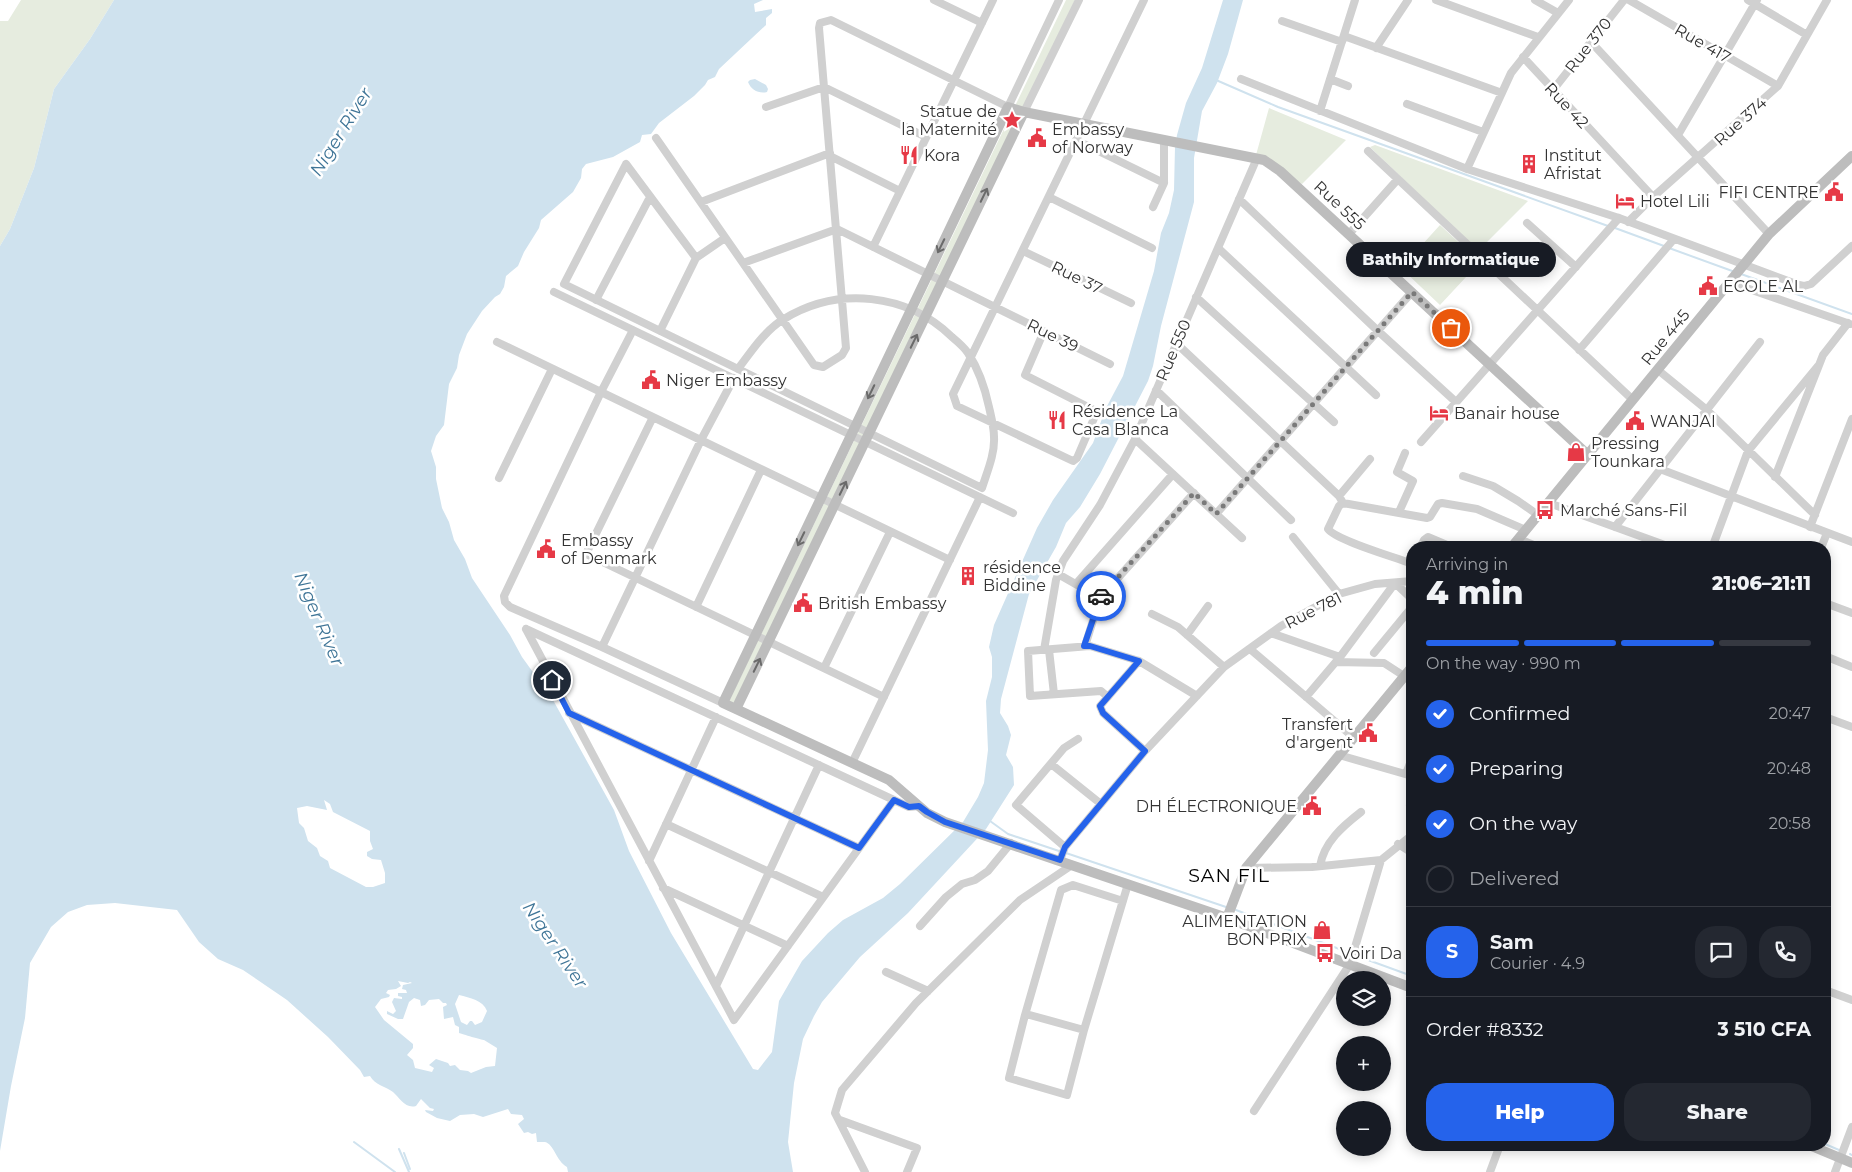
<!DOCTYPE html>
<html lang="en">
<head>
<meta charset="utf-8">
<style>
	:root { --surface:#171b24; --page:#242831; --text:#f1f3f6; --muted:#9ea1a6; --line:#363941; --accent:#2563eb }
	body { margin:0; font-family:Montserrat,sans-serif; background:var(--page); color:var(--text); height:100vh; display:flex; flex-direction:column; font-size:19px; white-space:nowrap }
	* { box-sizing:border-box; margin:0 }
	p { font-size:16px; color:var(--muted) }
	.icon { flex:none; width:28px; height:28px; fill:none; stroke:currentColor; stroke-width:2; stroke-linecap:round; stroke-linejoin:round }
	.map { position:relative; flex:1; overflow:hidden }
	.side { position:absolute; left:1406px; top:541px; width:425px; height:610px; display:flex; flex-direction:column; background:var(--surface); border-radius:20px; box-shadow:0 2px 12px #0003 }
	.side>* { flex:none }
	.tools { position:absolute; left:1336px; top:971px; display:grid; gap:10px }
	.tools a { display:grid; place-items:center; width:55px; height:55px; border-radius:50%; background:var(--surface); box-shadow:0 2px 12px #0003; font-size:25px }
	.pin { position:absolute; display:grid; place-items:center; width:42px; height:42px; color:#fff; margin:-21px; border:2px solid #fff; border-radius:50%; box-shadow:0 1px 5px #0007 }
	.courier { position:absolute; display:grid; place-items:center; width:50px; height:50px; margin:-25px; border:4px solid #2563eb; border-radius:50%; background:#fff; color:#222; box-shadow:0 1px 6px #0007 }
	.bubble { position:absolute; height:35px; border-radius:18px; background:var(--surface); box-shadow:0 2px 12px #0003; font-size:16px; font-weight:800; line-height:35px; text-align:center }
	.head em { font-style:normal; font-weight:800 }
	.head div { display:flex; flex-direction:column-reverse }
	.head { display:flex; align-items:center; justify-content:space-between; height:85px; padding:0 20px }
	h1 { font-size:32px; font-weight:800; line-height:38px }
	.bar { display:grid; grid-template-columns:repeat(4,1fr); gap:8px 5px; align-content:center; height:60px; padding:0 20px }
	.bar i { height:6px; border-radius:4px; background:var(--line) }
	.bar .on { background:var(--accent) }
	.bar p { grid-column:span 4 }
	.line { display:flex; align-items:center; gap:12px; padding:0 20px; border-top:1px solid var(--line) }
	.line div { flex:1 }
	.round { display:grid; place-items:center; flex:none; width:52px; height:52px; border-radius:20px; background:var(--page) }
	ol { padding:0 20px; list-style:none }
	li { display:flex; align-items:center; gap:15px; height:55px }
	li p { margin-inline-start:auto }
	li .icon { padding:5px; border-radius:50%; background:var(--accent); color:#fff; stroke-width:4 }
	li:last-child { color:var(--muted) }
	li i { width:28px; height:28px; border:2px solid var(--line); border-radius:50% }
	.cta { display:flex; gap:10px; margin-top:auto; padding:10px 20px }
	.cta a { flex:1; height:58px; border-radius:20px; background:var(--accent); color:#fff; font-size:20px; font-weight:800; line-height:58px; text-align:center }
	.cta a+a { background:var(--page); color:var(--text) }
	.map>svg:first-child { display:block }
</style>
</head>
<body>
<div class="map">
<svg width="1852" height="1172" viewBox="0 0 1852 1172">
	<rect width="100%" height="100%" fill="#fff"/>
	<path fill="#e6ecdf" d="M21,0H114L90,39L54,89L34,168L10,229L0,246V21H8Z
		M1066,0H1075L734,703L729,701Z
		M1269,108L1346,140L1302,184L1256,155Z
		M1375,145L1528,201L1478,251L1370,147Z
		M1440,225L1480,262L1440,305L1401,268Z"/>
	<path fill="#cfe2ee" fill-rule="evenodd" d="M114,0H763L754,4L755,12L772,9V13L766,18V25L719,69L715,77L708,80L705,85L694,96L659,123L651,134L642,135L640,142L613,157L586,164L582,169L581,178L573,192L541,220L539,228L524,252L518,266L506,276L504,287L500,294L495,297L482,311L467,334L459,355L457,368L449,384L444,425L436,436L431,451L436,467V479L442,508L449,522L454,540L465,559L472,578L510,635L522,657L553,700L614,810L629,851L671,933L753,1069L758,1070L772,1052L779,1001L802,961L828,933L843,920L883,898L900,884L963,822L978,797L984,783L988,750L986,701L992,677V657L989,647L994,625L1037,528L1053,500L1093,443L1106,408L1123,376L1154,271L1161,233L1169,213L1174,190L1175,147L1177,135L1186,103L1202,68L1223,0H1243L1228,54L1217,83L1202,111L1194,158V202L1161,326L1153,366L1148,381L1100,474L1080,507L1066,523L1056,547L1029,594L1001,699L1000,713L1008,726L1011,735L1006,755L1013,767L1014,785L986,829L908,913L860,957L822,1002L814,1016L803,1039L794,1083L788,1142L793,1172H568L567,1167C556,1161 554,1144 545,1142C542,1142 539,1142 537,1142L536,1133L532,1134L528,1132L524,1133L518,1124L524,1119L522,1115L511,1114L508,1109L483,1117L474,1114L460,1115L450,1121L437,1118L426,1112L425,1110L433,1111L434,1109L430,1108L421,1099L416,1106C405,1109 400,1098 393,1092C385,1086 375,1085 370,1076L364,1077L360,1070L328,1037L287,1000L243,970L218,959L199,942L177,910L115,903L87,905L68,912L51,927L30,963L25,1018L11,1086L0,1151V246L10,229L34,168L54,89L90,39ZM324,800L330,804L333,812L370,831V841L373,849L367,852V856L372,859L381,860L385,873V883L373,887H366L330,868L328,861L320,856L317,848L308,841L304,828L299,823L297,808L307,806L327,810ZM398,981L408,983L410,982L412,983L403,985L402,989L406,990L407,993H398V996L402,997V999L394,998L392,1002L396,1011L393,1014L387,1011V1014L398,1019H403L409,1002L414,998L420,1000L421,1006L425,1005L429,1000L439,999L443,1003H446L447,1005L443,1007L444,1019L453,1017L455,1025L459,1027V1033C462,1034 482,1040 484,1040L497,1048L495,1066L486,1067L471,1073L468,1071L460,1070L455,1065L450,1066L448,1063L436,1059L429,1065L434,1068L432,1072L415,1068L413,1060L407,1055L413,1048V1044L384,1020L375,1007L381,999L389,997L390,995L386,993L388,990L396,989L401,986ZM459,995C470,998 483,1000 487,1011L482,1022L475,1025L472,1021H470L467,1025L461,1022L455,1004Z
		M755,79L766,85L768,89L767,92C759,94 751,90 748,82L750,80Z"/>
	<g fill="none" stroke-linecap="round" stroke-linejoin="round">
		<path stroke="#cfe2ee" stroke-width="2" d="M1216,80L1278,107L1608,226
			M1615,228L1664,246
			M1669,248L1735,272
			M1741,274L1852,314
			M990,821L1008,834L1059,851
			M1066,853L1226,907
			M1236,910L1350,953
			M1357,956L1412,976
			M354,1142L395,1172
			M1825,1144L1839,1150
			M399,1149L409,1172
			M404,1153L410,1169
			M1850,1154L1852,1155"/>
		<path stroke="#d0d0d0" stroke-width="8" d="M934,0L982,23
			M1436,0L1538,37
			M1535,0L1558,13
			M1629,0L1778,86
			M1748,0L1807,35
			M1282,21L1342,42
			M1344,36L1502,93
			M1591,42L1769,234
			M1376,48L1408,0
			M1523,57L1653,197
			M1241,79L1467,169L1619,218L1799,285L1804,286L1811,284L1852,246
			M1330,79L1348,86
			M1553,90L1624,0
			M1407,104L1483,132
			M766,107L824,87L926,137
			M1320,111L1355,0
			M1024,112L1079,0
			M1678,135L1757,0
			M656,138L814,365L823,367L842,355L846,348L819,28L820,23L831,20L1008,107L1059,0
			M1076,140L1164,183
			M1368,151L1633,400
			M830,156L900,191
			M1467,169L1511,73L1569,0
			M1049,197L1152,248
			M1239,199L1378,331L1456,402
			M701,202L830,153
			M1153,207L1164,183V140
			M1628,222L1653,197L1778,86L1827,0
			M1527,223L1576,267
			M1349,234L1398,179
			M873,247L993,0
			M1218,248L1376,395
			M1023,251L1131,303
			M696,258L626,164L564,284L982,488C987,472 995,454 994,437C994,427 991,416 989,407C985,388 979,370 968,353C964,347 958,342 952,337C907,293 838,286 784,319C765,330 751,352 738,369
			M743,263L837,229L1110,364
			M1729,282L1850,324
			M554,292L1013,513
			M1196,297L1334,422
			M596,300L650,197
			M633,330L601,392L504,596L505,602L510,607L602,647L723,703
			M660,331L696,258L725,238
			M1044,331L1025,375L1092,409L1095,412V416L1077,458L1073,461L957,406L953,394L1144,0
			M497,342L950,560
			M1176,343L1339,496L1343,503
			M1579,350L1674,239
			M1658,370L1707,410L1815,515
			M1156,390L1291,520
			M653,417L586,554L884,697
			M1135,439L1242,538
			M1421,442L1619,218
			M1660,469L1852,542
			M1463,476L1493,486L1518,501L1538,515
			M1775,477L1823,355L1848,323
			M499,478L552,369
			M1339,496L1370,459
			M1343,503L1427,518L1430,517L1438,504L1442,503L1477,509L1526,530
			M1343,503L1339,506L1328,529C1336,540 1391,556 1407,562L1412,560
			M1549,503L1673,548
			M1399,512L1413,481L1397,472L1405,453
			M1216,514L1412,292
			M1615,527L1760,342
			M1810,527L1852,419
			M1293,537L1339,594
			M1519,539L1541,548
			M1420,548L1424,540L1428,537L1454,548
			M1712,548L1748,451L1818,366
			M1821,548L1827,533
			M1058,574L1100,598
			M1076,584L1173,474
			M1825,603L1852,613
			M696,607L761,470
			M1152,614L1178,627L1224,667
			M526,629L734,1020L894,800
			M526,629L909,807L919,806
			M1271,633L1340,657
			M1187,635L1208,606
			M1085,646L1100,598L1194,493
			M602,647L701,440L734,378
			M1250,649L1353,737
			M1044,650L1056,580L1063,561L1100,505L1135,439L1257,158
			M1049,650L1054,694
			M1374,653L1412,607
			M1825,656L1852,667
			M1139,661L1100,706L1103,713L1145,751
			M1336,662L1384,663L1404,676L1412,679
			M824,668L890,532
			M1108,697L1101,691L1030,696L1028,651L1090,646L1139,661L1197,696
			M1306,697L1340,657L1395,583L1412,599
			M569,713L859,848
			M1825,717L1852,727
			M1339,755L1412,776
			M852,763L980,497
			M1051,764L1101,804
			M1406,774L1412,758
			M1410,805L1412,800
			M666,824L823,897
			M1398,844L1412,853
			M1065,847L1016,805L1064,748L1078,739
			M1060,860L1065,847L1145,751L1224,667L1281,626L1339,594L1375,584L1412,581
			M649,861L716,717
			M1320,866C1324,842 1343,826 1361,812
			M1246,868L1312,867L1381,860L1412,835
			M663,888L788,946
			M1123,901L1073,885L1061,890L1025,1015L1009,1078L1067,1095L1084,1030L1128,884
			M920,926L946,897L962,884L975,880L988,871L1011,843
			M886,972L928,991
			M716,986L819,765
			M1825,990L1852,1000
			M1026,1014L1084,1030
			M1254,1111L1350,964L1381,860
			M840,1120L917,1148L907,1172
			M865,1172L835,1113L842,1090L916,1003L1020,900L1072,865
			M1490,1172L1500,1145
			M1835,1172L1852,1127"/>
		<path stroke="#bdbdbd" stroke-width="10" d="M1511,548L1769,234L1852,156
			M736,709L1024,112
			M1227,918L1246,868L1412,667
			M1412,988L1227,918L945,822L927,813L889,780L723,703L1008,107L1024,112L1264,160L1280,171L1588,455
			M1809,1145L1852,1163"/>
	</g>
	<defs><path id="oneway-shaft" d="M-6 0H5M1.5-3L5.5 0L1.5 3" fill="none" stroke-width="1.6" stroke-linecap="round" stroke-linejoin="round" transform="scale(1.25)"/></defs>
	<g stroke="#6a6a6a">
		<use href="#oneway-shaft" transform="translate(984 195) rotate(-64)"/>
		<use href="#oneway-shaft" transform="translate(941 246) rotate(116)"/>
		<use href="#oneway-shaft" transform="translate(914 341) rotate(-64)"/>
		<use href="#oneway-shaft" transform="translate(871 392) rotate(116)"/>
		<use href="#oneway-shaft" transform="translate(843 488) rotate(-64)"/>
		<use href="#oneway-shaft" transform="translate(801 539) rotate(116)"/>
		<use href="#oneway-shaft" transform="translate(757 665) rotate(-64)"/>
	</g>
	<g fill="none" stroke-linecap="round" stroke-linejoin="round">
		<path stroke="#7a7a7a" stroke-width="5" stroke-dasharray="0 9" d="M1101,596L1194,493L1216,514L1412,292L1451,328"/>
		<path stroke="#2563eb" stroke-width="6" d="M552,680L569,713L859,848L894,800L909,807L919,806L927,812L945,822L1060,860L1065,847L1145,751L1103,713L1100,706L1139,661L1090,646H1084L1101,596"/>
	</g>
	<defs>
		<g id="sight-bare" transform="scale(1.5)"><path d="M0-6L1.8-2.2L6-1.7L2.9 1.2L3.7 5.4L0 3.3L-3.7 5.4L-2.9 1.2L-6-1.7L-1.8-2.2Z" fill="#e63946" stroke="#fff" stroke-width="2.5" paint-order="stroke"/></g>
		<g id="civic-bare" transform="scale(1.5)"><path d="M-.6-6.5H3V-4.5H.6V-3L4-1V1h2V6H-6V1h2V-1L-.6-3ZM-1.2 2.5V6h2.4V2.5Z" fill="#e63946" stroke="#fff" stroke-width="2.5" paint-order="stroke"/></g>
		<g id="restaurant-bare" transform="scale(1.5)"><path d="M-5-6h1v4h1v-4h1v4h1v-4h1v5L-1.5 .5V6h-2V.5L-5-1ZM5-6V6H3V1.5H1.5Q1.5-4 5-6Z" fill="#e63946" stroke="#fff" stroke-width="2.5" paint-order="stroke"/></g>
		<g id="building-bare" transform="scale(1.5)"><path d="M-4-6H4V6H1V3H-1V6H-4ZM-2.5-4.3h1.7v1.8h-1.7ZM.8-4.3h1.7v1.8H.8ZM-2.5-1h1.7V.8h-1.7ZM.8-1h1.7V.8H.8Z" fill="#e63946" stroke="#fff" stroke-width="2.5" paint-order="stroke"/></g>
		<g id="hotel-bare" transform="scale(1.5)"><path d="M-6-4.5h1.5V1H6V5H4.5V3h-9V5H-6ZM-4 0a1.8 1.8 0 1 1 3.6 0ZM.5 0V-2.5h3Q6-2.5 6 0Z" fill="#e63946" stroke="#fff" stroke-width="2.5" paint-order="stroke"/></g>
		<g id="shop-bare" transform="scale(1.5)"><path d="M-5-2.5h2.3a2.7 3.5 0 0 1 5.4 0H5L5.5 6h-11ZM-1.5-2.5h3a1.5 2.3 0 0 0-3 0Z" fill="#e63946" stroke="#fff" stroke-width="2.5" paint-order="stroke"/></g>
		<g id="bus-bare" transform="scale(1.5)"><path d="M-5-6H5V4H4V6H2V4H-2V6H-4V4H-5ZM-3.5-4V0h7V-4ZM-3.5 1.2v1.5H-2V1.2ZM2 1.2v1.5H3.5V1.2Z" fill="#e63946" stroke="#fff" stroke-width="2.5" paint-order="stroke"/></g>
	</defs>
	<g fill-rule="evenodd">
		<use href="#sight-bare" x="1012" y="120"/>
		<use href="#civic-bare" x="1037" y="138"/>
		<use href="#restaurant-bare" x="909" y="155"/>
		<use href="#building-bare" x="1529" y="164"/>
		<use href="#civic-bare" x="1834" y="192"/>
		<use href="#hotel-bare" x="1625" y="201"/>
		<use href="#civic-bare" x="1708" y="286"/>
		<use href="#civic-bare" x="651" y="380"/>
		<use href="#hotel-bare" x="1439" y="413"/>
		<use href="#restaurant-bare" x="1057" y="420"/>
		<use href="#civic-bare" x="1635" y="421"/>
		<use href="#shop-bare" x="1576" y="452"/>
		<use href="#bus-bare" x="1545" y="510"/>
		<use href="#civic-bare" x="546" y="549"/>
		<use href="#building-bare" x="968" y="576"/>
		<use href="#civic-bare" x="803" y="603"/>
		<use href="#civic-bare" x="1368" y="733"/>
		<use href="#civic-bare" x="1312" y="806"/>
		<use href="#shop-bare" x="1322" y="930"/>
		<use href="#bus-bare" x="1325" y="953"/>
	</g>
	<g text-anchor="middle" stroke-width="5" stroke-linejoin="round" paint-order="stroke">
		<g font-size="16" fill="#333" stroke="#fff">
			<text transform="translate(1703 43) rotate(30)" y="6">Rue 417</text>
			<text transform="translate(1588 45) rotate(-52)" y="6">Rue 370</text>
			<text transform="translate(1567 105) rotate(47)" y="6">Rue 42</text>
			<text transform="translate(1740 121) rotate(-42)" y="6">Rue 374</text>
			<text transform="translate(1340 205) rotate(43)" y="6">Rue 555</text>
			<text transform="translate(1077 277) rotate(26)" y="6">Rue 37</text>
			<text transform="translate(1053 335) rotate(26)" y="6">Rue 39</text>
			<text transform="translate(1665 337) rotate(-51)" y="6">Rue 445</text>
			<text transform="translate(1173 350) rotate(-67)" y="6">Rue 550</text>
			<text transform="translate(1313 610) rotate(-27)" y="6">Rue 781</text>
		</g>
		<g font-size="16" fill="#333" stroke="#fff" text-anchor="start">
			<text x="997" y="117" text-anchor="end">Statue de<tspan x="997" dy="18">la Maternité</tspan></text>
			<text x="1052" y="135">Embassy<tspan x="1052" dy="18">of Norway</tspan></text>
			<text x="924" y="161">Kora</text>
			<text x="1544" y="161">Institut<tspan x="1544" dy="18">Afristat</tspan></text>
			<text x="1819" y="198" text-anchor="end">FIFI CENTRE</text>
			<text x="1640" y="207">Hotel Lili</text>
			<text x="1723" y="292">ECOLE AL</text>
			<text x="666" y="386">Niger Embassy</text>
			<text x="1072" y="417">Résidence La<tspan x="1072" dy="18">Casa Blanca</tspan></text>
			<text x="1454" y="419">Banair house</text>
			<text x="1650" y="427">WANJAI</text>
			<text x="1591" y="449">Pressing<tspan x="1591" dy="18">Tounkara</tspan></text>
			<text x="1560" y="516">Marché Sans-Fil</text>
			<text x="561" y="546">Embassy<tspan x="561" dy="18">of Denmark</tspan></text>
			<text x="983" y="573">résidence<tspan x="983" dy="18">Biddine</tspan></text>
			<text x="818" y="609">British Embassy</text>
			<text x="1353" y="730" text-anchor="end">Transfert<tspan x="1353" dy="18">d'argent</tspan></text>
			<text x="1297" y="812" text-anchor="end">DH ÉLECTRONIQUE</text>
			<text x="1307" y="927" text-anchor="end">ALIMENTATION<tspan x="1307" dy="18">BON PRIX</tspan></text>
			<text x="1340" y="959">Voiri Da</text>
		</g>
		<g font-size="18" font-style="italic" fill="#3f7597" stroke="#fff">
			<text transform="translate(341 132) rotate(-58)" y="6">Niger River</text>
			<text transform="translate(319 619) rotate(67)" y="6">Niger River</text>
			<text transform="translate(555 945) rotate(56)" y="6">Niger River</text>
		</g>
		<g font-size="19" letter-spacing="1" fill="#000" stroke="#fff">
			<text x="1229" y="882">SAN FIL</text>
		</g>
	</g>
</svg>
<div class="tools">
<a><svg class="icon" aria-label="layers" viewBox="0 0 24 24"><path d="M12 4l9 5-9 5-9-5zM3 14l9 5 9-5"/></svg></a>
<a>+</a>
<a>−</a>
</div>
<div class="pin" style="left:1451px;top:328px;background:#ea580c"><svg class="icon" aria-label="bag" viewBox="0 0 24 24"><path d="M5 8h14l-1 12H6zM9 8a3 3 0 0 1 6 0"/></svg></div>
<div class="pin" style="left:552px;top:680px;background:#1f2937"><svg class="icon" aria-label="home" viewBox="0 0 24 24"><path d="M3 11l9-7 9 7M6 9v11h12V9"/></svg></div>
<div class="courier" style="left:1101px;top:596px"><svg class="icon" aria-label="car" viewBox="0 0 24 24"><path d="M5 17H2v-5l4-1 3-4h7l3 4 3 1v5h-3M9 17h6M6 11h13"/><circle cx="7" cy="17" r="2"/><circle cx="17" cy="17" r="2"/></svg></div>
<div class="bubble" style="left:1346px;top:242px;width:210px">Bathily Informatique</div>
<section class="side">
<div class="head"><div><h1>4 min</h1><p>Arriving in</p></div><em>21:06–21:11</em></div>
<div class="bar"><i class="on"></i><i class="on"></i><i class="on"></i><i></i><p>On the way · 990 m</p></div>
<ol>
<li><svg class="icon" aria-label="check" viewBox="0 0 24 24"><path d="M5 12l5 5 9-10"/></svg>Confirmed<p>20:47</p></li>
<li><svg class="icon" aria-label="check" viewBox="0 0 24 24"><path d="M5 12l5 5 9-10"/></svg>Preparing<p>20:48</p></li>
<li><svg class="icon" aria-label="check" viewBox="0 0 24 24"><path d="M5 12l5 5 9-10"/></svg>On the way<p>20:58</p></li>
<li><i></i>Delivered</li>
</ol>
<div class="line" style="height:90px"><b class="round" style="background:var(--accent);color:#fff">S</b><div><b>Sam</b><p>Courier · 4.9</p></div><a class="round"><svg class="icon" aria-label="chat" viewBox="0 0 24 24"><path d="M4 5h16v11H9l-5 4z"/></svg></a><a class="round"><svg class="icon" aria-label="phone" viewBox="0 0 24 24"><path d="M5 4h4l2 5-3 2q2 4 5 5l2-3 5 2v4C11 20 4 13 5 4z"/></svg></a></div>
<div class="line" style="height:65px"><div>Order #8332</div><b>3 510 CFA</b></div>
<div class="cta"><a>Help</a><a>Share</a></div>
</section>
</div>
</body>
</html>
